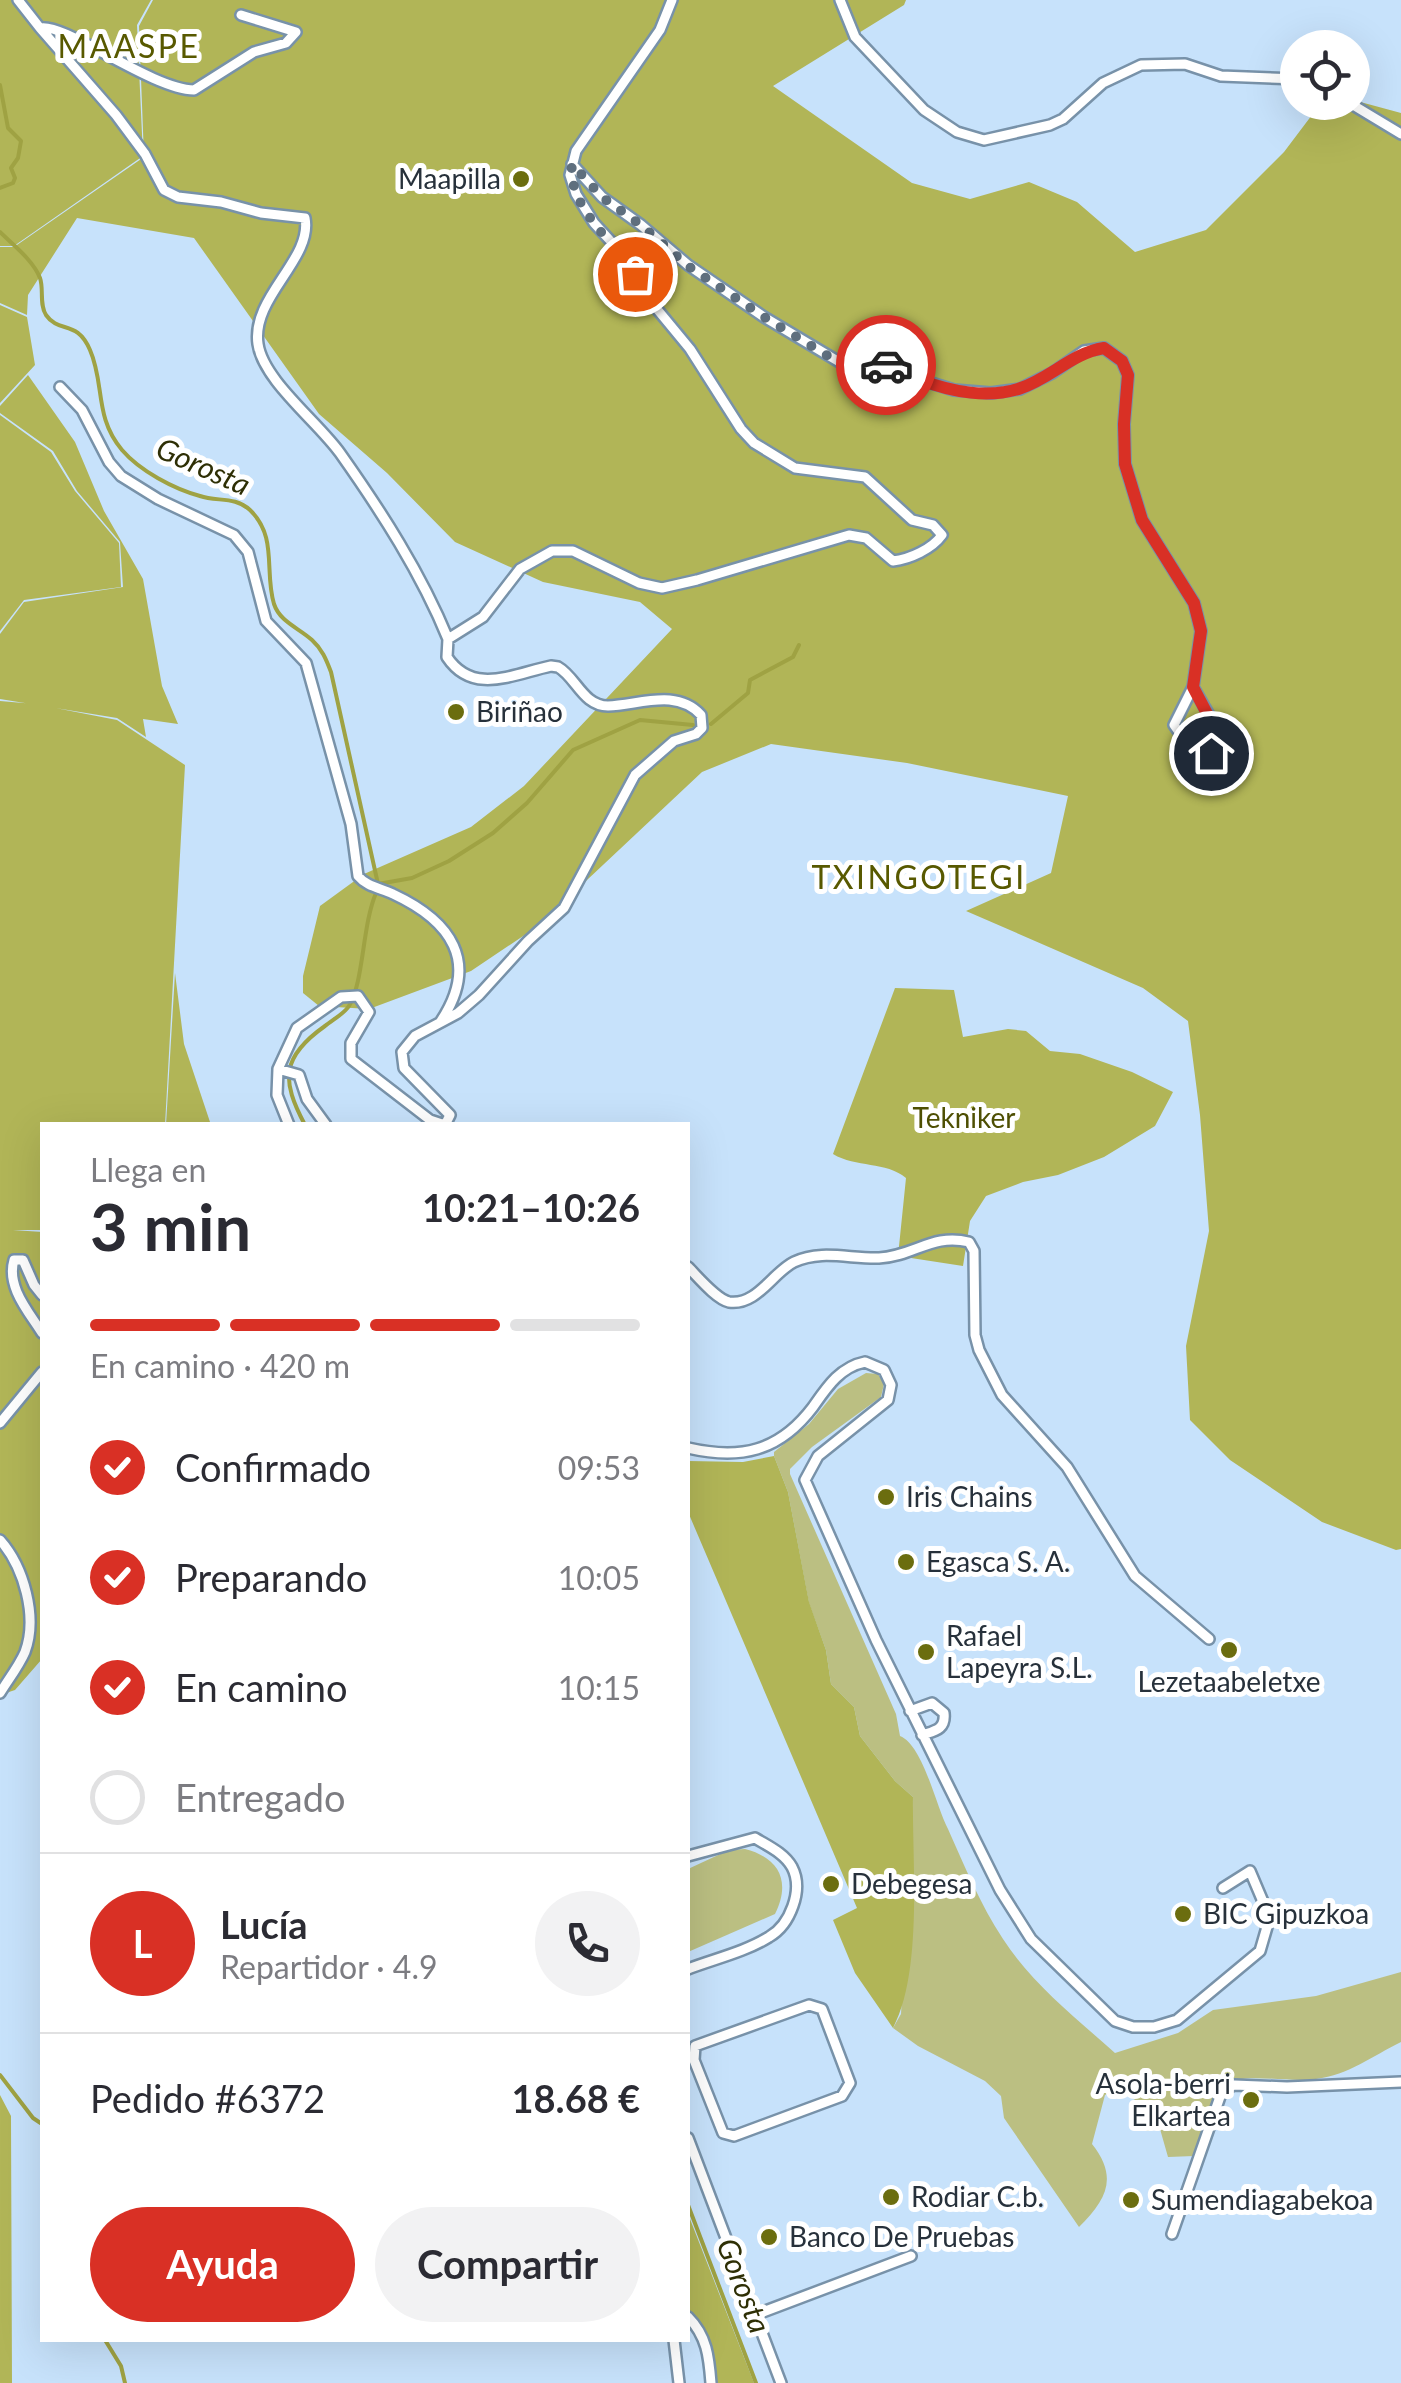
<!DOCTYPE html>
<html lang="es">
<head>
<meta charset="utf-8">
<style>
	:root { --surface:#fff; --page:#f2f2f3; --text:#2b2b33; --muted:#7c7c81; --line:#e1e1e2; --accent:#d93025 }
	body { margin:0; font-family:Lato,sans-serif; background:var(--page); color:var(--text); height:100vh; display:flex; flex-direction:column; font-size:38px; white-space:nowrap }
	* { box-sizing:border-box; margin:0 }
	p { font-size:32px; color:var(--muted) }
	.icon { flex:none; width:55px; height:55px; fill:none; stroke:currentColor; stroke-width:2; stroke-linecap:round; stroke-linejoin:round }
	.map { position:relative; flex:1; overflow:hidden }
	.side { position:absolute; left:40px; top:1122px; width:650px; height:1220px; display:flex; flex-direction:column; background:var(--surface); border-radius:0px; box-shadow:0 10px 40px #0002 }
	.side>* { flex:none }
	.fabs { position:absolute; left:1280px; top:30px; display:grid; gap:20px }
	.fabs a { display:grid; place-items:center; width:90px; height:90px; border-radius:50%; background:var(--surface); box-shadow:0 10px 40px #0002; font-size:50px }
	.pin { position:absolute; display:grid; place-items:center; width:85px; height:85px; color:#fff; margin:-42px; border:5px solid #fff; border-radius:50%; box-shadow:0 2px 10px #0007 }
	.courier { position:absolute; display:grid; place-items:center; width:100px; height:100px; margin:-50px; border:8px solid #d93025; border-radius:50%; background:#fff; color:#222; box-shadow:0 2px 12px #0007 }
	.head em { font-style:normal; font-weight:700 }
	.head div { display:flex; flex-direction:column-reverse }
	.head { display:flex; align-items:center; justify-content:space-between; height:170px; padding:0 50px }
	h1 { font-size:65px; font-weight:700; line-height:75px }
	.bar { display:grid; grid-template-columns:repeat(4,1fr); gap:15px 10px; align-content:center; height:120px; padding:0 50px }
	.bar i { height:12px; border-radius:8px; background:var(--line) }
	.bar .selected { background:var(--accent) }
	.bar p { grid-column:span 4 }
	.line { display:flex; align-items:center; gap:25px; padding:0 50px; border-top:2px solid var(--line) }
	.line div { flex:1 }
	.round { display:grid; place-items:center; flex:none; width:105px; height:105px; border-radius:52px; background:var(--page) }
	ol { padding:0 50px; list-style:none }
	li { display:flex; align-items:center; gap:30px; height:110px }
	li p { margin-inline-start:auto }
	li .icon { padding:10px; border-radius:50%; background:var(--accent); color:#fff; stroke-width:4 }
	li:last-child { color:var(--muted) }
	li i { width:55px; height:55px; border:5px solid var(--line); border-radius:50% }
	.action { display:flex; gap:20px; margin-top:auto; padding:20px 50px }
	.action a { flex:1; height:115px; border-radius:60px; background:var(--accent); color:#fff; font-size:40px; font-weight:700; line-height:115px; text-align:center }
	.action a+a { background:var(--page); color:var(--text) }
	.map>svg:first-child { display:block }
</style>
</head>
<body>
<div class="map">
<svg width="1401" height="2383" viewBox="0 0 1401 2383">
	<rect width="100%" height="100%" fill="#c7e2fb"/>
	<path fill="#bbbf82" d="M866,1373L878,1374L884,1384L881,1397L812,1447L790,1469V1474L896,1714L900,1736C923,1745 936,1806 948,1829C965,1867 980,1904 1003,1939C1032,1984 1076,2018 1115,2053L1178,2033L1213,2010L1316,1996L1401,1972V2042C1372,2056 1349,2075 1316,2079C1288,2083 1246,2072 1223,2084L1194,2156L1168,2157L1160,2129L1146,2131V2124L1132,2122L1137,2101L1116,2089L1105,2095L1092,2144C1119,2178 1106,2200 1079,2227L1004,2118L1001,2096L985,2081L918,2046L893,2028L901,2014L913,1797L895,1781L860,1736L854,1707L831,1684L826,1650L809,1603L788,1492L774,1456V1452L809,1424L838,1389Z
		M745,1849C780,1858 791,1882 775,1914L688,1952V1869L729,1850Z"/>
	<path fill="#b1b557" d="M0,0H151L137,25L143,156L14,246H0Z
		M153,0H906L904,5L773,86L912,183L970,199L1029,182L1077,202L1135,252L1206,230L1284,152L1321,103L1353,100L1401,113V1549L1396,1550L1322,1522L1230,1460L1190,1420L1186,1346L1209,1231L1200,1115L1188,1021L1143,988L966,911L1051,873L1068,796L907,763L771,744L702,772L538,926L471,971L369,1009L319,1006L303,993V976L320,906L364,874L471,827L524,786L672,629L640,602L543,582L455,542L387,473L319,414L194,238L77,218L28,295L27,315L0,303V247H14L144,157L139,26Z
		M0,305L27,317L35,365L0,403Z
		M28,375L75,442L104,511L143,579L162,686L178,724L143,719L146,737L117,718L0,699V634L24,602L123,587L120,542L77,491L53,451L0,413V406Z
		M0,415L51,452L75,491L119,543L121,587L24,600L0,631Z
		M0,701L35,704L117,720L185,765L165,1125H42V1230H13L42,1232V1659L15,1690L0,1695Z
		M175,973L184,1044L211,1125H166Z
		M895,988L954,990L963,1037L1008,1029L1026,1031L1050,1051L1080,1054L1132,1072L1173,1092L1155,1126L1104,1157L1058,1175L1023,1182L986,1196L970,1221L963,1266L898,1256L906,1178C886,1161 856,1168 833,1154Z
		M774,1456L788,1492L809,1602L826,1650L831,1684L854,1707L860,1736L895,1781L913,1797C912,1862 923,1971 893,2028L855,1973L833,1920L857,1908L688,1512V1461L743,1462Z
		M0,2095L11,2116L12,2383H0Z
		M688,2214L754,2383H709L716,2373C711,2348 706,2332 688,2314Z"/>
	<g fill="none" stroke-linecap="round" stroke-linejoin="round">
		<path stroke="#9fa243" stroke-width="4" d="M0,85L8,128L21,141L18,158L11,168L15,178L13,183L0,188
			M0,232C13,245 33,260 40,278C44,289 39,304 46,315C59,334 77,319 90,350C105,384 94,417 122,450C140,471 174,489 200,496C217,502 235,496 250,510C278,537 264,571 274,604C280,622 299,628 312,640C322,649 326,659 331,672L378,884L412,878L449,861L493,833L527,803L573,750L640,720L693,725
			M711,724L748,693L750,680L793,657L799,645
			M305,1125C281,1080 281,1057 325,1026C332,1020 344,1014 349,1006C364,981 362,926 376,893
			M0,2075L33,2118L42,2124
			M688,2205L756,2383
			M105,2340L121,2366L125,2383"/>
		<g stroke="#7892a9" stroke-width="14">
			<path id="minor" d="M18,0L40,28
				M840,0L855,37L924,110L957,132L984,140L1050,125L1063,119L1103,83L1141,65L1185,64L1221,76L1298,79
				M241,15L296,32L286,43L254,52L194,90C151,89 64,22 40,28L116,115L145,154L164,190L178,197L221,202L261,213L305,218C313,259 251,297 258,344C263,380 318,422 340,453C381,511 421,573 448,639
				M1348,102L1401,134
				M572,164L602,197L641,225L688,265L764,317L841,363L897,366L918,379L954,390L991,393L1020,389L1052,373L1084,351L1104,348L1122,361L1128,375L1124,424L1125,464L1142,520L1194,603L1201,631L1193,687L1174,725L1188,745L1202,755L1211,753L1222,742L1221,736L1193,687
				M60,387L82,410L109,462L121,476L158,499L234,535L248,552L266,621L306,663L351,824L358,876C367,887 381,888 393,894C451,921 480,962 441,1021
				M278,1069L277,1095L289,1125
				M326,1125L307,1099L299,1075L278,1069L297,1028L341,997L358,996L369,1012L351,1043V1059L430,1120L445,1125L450,1115L404,1068L402,1052L415,1036L458,1013L479,995L528,941L564,908L635,775L674,741L696,734L702,728L701,715C676,688 639,705 608,706C583,706 576,677 558,667L551,666C513,674 473,696 447,657L448,639L483,617L520,569L552,551H573L639,583L662,588L697,580L849,535L866,538L893,561C910,559 932,549 942,535L933,525L912,520L865,477L795,468L754,443L741,429L690,349L652,303L617,248L594,223L576,194L570,175L576,151L660,30L672,0
				M688,1267C698,1277 716,1299 729,1302C757,1306 773,1272 794,1262C821,1249 850,1259 879,1258C915,1256 932,1233 969,1242L974,1251L975,1335L979,1350L1002,1395L1067,1467L1135,1576L1209,1639
				M42,1295L34,1285L23,1260H14C6,1287 29,1312 42,1333
				M0,1423L42,1372
				M688,1448C740,1460 779,1452 813,1407C827,1387 840,1367 865,1362L884,1370L891,1385L888,1400L818,1456L805,1480L876,1640L1000,1890L1031,1939L1115,2021L1133,2027H1154L1177,2020L1260,1951L1267,1927L1264,1904L1250,1871L1223,1888
				M0,1540C24,1567 38,1617 25,1652C19,1666 8,1680 0,1693
				M910,1711L932,1703L944,1713C946,1730 934,1731 922,1735
				M688,1856L755,1838C768,1846 784,1853 792,1867C804,1890 790,1925 769,1937C745,1952 714,1959 688,1969
				M809,2005L822,2009L850,2083L842,2096L734,2136L723,2133L694,2060L695,2046Z
				M688,2138L781,2383
				M1172,2234L1222,2091L1234,2085L1287,2087L1401,2082
				M755,2315L911,2256
				M688,2317C707,2336 709,2357 711,2383
				M674,2340L679,2383"/>
		</g>
		<use href="#minor" stroke="#fff" stroke-width="9"/>
	</g>
	<g fill="none" stroke-linecap="round" stroke-linejoin="round">
		<path stroke="#5f6f7e" stroke-width="10" stroke-dasharray="0 18" d="M635,274C614,242 567,206 572,164L602,197L641,225L688,266L764,317L841,364L886,365"/>
		<path stroke="#d93025" stroke-width="12" d="M886,365C900,367 908,375 921,380C951,392 990,399 1021,388C1051,378 1072,353 1104,348L1122,361L1128,375L1124,424L1125,464L1142,520L1194,603L1201,631L1193,687L1222,742L1211,753"/>
	</g>
	<g fill="#6b6d0f" stroke="#fff" stroke-width="4">
		<circle cx="521" cy="179" r="10"/>
		<circle cx="456" cy="712" r="10"/>
		<circle cx="886" cy="1497" r="10"/>
		<circle cx="906" cy="1562" r="10"/>
		<circle cx="1229" cy="1650" r="10"/>
		<circle cx="926" cy="1652" r="10"/>
		<circle cx="831" cy="1884" r="10"/>
		<circle cx="1183" cy="1914" r="10"/>
		<circle cx="1251" cy="2100" r="10"/>
		<circle cx="891" cy="2197" r="10"/>
		<circle cx="1131" cy="2200" r="10"/>
		<circle cx="769" cy="2237" r="10"/>
	</g>
	<g text-anchor="middle" stroke-width="10" stroke-linejoin="round" paint-order="stroke">
		<g font-size="28" fill="#27313b" stroke="#fff" text-anchor="start">
			<text x="501" y="189" text-anchor="end">Maapilla</text>
			<text x="476" y="722">Biriñao</text>
			<text x="906" y="1507">Iris Chains</text>
			<text x="926" y="1572">Egasca S. A.</text>
			<text x="946" y="1646">Rafael<tspan x="946" dy="32">Lapeyra S.L.</tspan></text>
			<text x="1229" y="1692" text-anchor="middle">Lezetaabeletxe</text>
			<text x="851" y="1894">Debegesa</text>
			<text x="1203" y="1924">BIC Gipuzkoa</text>
			<text x="1231" y="2094" text-anchor="end">Asola-berri<tspan x="1231" dy="32">Elkartea</tspan></text>
			<text x="911" y="2207">Rodiar C.b.</text>
			<text x="1151" y="2210">Sumendiagabekoa</text>
			<text x="789" y="2247">Banco De Pruebas</text>
		</g>
		<g font-size="28" fill="#4e4f03" stroke="#fff">
			<text x="964" y="1128">Tekniker</text>
		</g>
		<g font-size="30" font-style="italic" fill="#2e2f05" stroke="#fff">
			<text transform="translate(203 467) rotate(24)" y="10">Gorosta</text>
			<text transform="translate(743 2286) rotate(69)" y="10">Gorosta</text>
		</g>
		<g font-size="32" letter-spacing="2.5" fill="#585900" stroke="#fff">
			<text x="129" y="58">MAASPE</text>
			<text x="919" y="889">TXINGOTEGI</text>
		</g>
	</g>
</svg>
<div class="fabs">
<a><svg class="icon" aria-label="locate" viewBox="0 0 24 24"><circle cx="12" cy="12" r="6"/><path d="M12 2v4M12 18v4M2 12h4M18 12h4"/></svg></a>
</div>
<div class="pin" style="left:635px;top:274px;background:#ea580c"><svg class="icon" aria-label="bag" viewBox="0 0 24 24"><path d="M5 8h14l-1 12H6zM9 8a3 3 0 0 1 6 0"/></svg></div>
<div class="pin" style="left:1211px;top:753px;background:#1f2937"><svg class="icon" aria-label="home" viewBox="0 0 24 24"><path d="M3 11l9-7 9 7M6 9v11h12V9"/></svg></div>
<div class="courier" style="left:886px;top:365px"><svg class="icon" aria-label="car" viewBox="0 0 24 24"><path d="M5 17H2v-5l4-1 3-4h7l3 4 3 1v5h-3M9 17h6M6 11h13"/><circle cx="7" cy="17" r="2"/><circle cx="17" cy="17" r="2"/></svg></div>
<section class="side">
<div class="head"><div><h1>3 min</h1><p>Llega en</p></div><em>10:21–10:26</em></div>
<div class="bar"><i class="selected"></i><i class="selected"></i><i class="selected"></i><i></i><p>En camino · 420 m</p></div>
<ol>
<li><svg class="icon" aria-label="check" viewBox="0 0 24 24"><path d="M5 12l5 5 9-10"/></svg>Confirmado<p>09:53</p></li>
<li><svg class="icon" aria-label="check" viewBox="0 0 24 24"><path d="M5 12l5 5 9-10"/></svg>Preparando<p>10:05</p></li>
<li><svg class="icon" aria-label="check" viewBox="0 0 24 24"><path d="M5 12l5 5 9-10"/></svg>En camino<p>10:15</p></li>
<li><i></i>Entregado</li>
</ol>
<div class="line" style="height:180px"><b class="round" style="background:var(--accent);color:#fff">L</b><div><b>Lucía</b><p>Repartidor · 4.9</p></div><a class="round"><svg class="icon" aria-label="phone" viewBox="0 0 24 24"><path d="M5 4h4l2 5-3 2q2 4 5 5l2-3 5 2v4C11 20 4 13 5 4z"/></svg></a></div>
<div class="line" style="height:130px"><div>Pedido #6372</div><b>18.68 €</b></div>
<div class="action"><a>Ayuda</a><a>Compartir</a></div>
</section>
</div>
</body>
</html>
